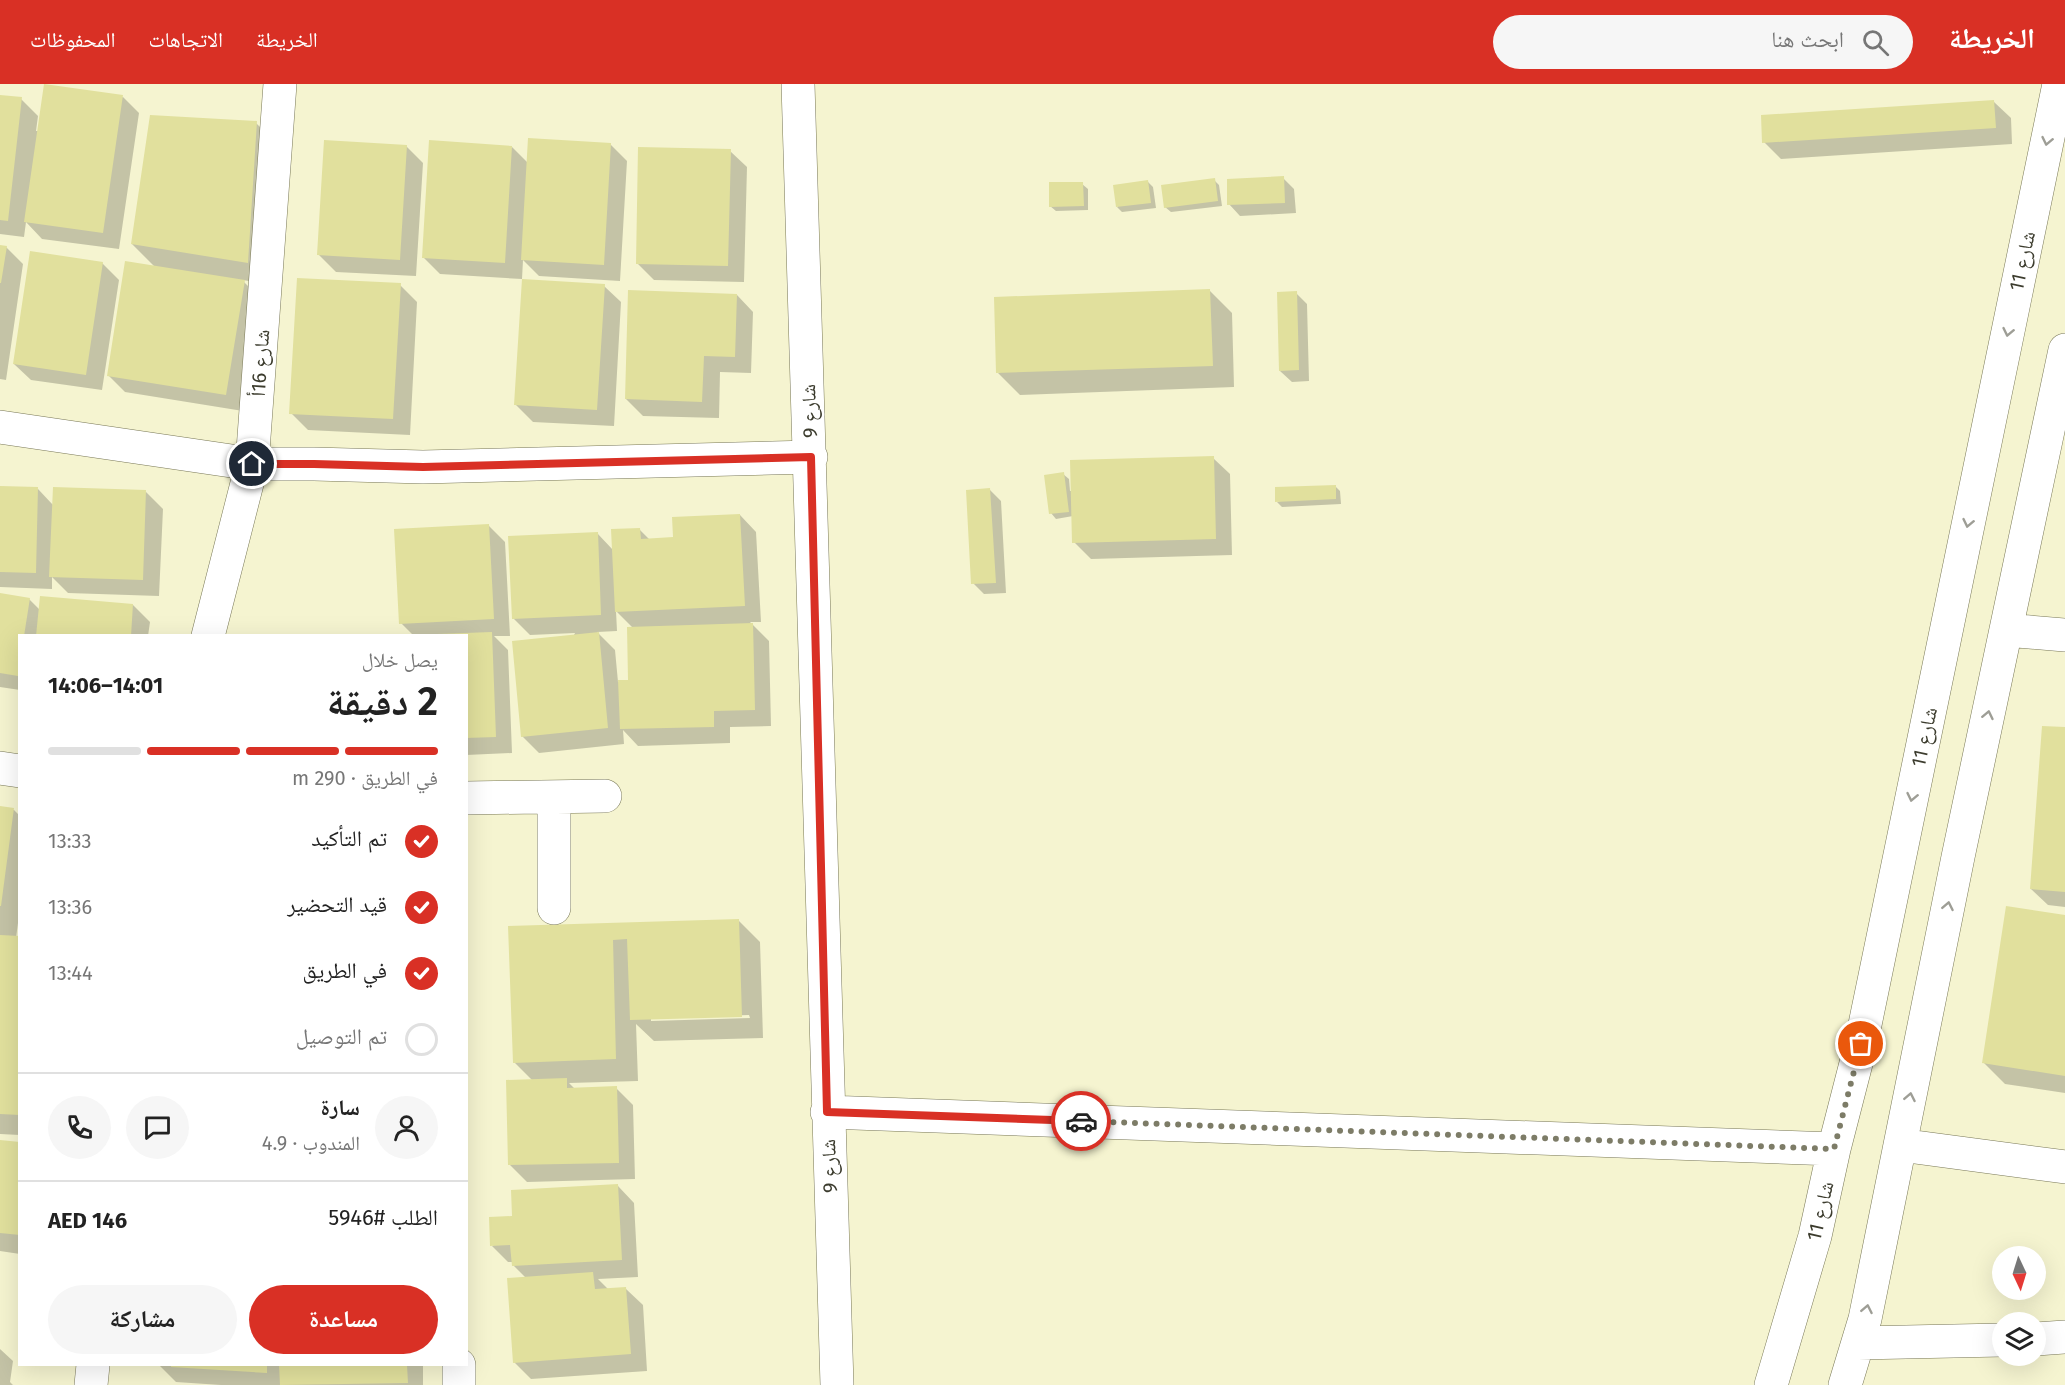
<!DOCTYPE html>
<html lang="ar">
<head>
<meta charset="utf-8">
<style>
	:root { --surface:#fff; --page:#f6f6f6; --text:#222; --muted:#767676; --line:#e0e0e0; --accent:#d93025 }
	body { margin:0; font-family:"Fira Sans","Noto Naskh Arabic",sans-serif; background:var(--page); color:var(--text); direction:rtl; height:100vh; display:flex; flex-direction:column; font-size:22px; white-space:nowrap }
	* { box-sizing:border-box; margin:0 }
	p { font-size:20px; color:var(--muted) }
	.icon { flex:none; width:33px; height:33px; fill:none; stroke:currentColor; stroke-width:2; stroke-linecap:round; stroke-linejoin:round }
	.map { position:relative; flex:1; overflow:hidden; direction:ltr }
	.details { position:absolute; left:18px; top:550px; width:450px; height:732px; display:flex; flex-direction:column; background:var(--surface); border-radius:0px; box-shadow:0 6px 24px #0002; direction:rtl }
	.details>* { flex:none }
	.needle { width:39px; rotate:176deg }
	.fabs { position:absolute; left:1992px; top:1162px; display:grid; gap:12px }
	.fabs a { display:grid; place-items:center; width:54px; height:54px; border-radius:50%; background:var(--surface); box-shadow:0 6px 24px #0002; font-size:30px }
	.pin { position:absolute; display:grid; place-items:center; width:51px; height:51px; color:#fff; margin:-26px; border:3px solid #fff; border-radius:50%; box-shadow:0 2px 6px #0007 }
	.courier { position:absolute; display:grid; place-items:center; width:60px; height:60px; margin:-30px; border:4px solid #d93025; border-radius:50%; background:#fff; color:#222; box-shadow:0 2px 8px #0007 }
	.summary em { font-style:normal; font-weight:700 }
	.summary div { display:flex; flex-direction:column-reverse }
	.summary { display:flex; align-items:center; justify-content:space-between; height:102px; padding:0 30px }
	h1 { font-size:39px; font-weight:700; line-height:45px }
	.bar { display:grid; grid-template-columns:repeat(4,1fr); gap:9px 6px; align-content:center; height:72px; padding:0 30px }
	.bar i { height:8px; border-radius:4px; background:var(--line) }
	.bar .on { background:var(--accent) }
	.bar p { grid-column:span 4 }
	.line { display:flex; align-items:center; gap:15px; padding:0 30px; border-top:2px solid var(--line) }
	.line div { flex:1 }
	.round { display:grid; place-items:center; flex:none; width:63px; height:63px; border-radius:32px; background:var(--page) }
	ol { padding:0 30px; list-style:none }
	li { display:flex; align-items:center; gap:18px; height:66px }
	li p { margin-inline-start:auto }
	li .icon { padding:6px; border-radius:50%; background:var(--accent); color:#fff; stroke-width:4 }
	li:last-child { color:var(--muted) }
	li i { width:33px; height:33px; border:3px solid var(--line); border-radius:50% }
	.button { display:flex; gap:12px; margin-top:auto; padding:12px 30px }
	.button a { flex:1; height:69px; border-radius:36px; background:var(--accent); color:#fff; font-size:24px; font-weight:700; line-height:69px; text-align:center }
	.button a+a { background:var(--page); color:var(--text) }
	header { display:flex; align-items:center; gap:36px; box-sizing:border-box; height:84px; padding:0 30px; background:var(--accent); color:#fff }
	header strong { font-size:28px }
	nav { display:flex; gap:33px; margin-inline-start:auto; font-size:21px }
	.search { width:420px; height:54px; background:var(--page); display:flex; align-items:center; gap:15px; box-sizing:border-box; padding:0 21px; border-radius:33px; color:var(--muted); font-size:22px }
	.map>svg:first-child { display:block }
</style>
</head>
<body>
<header>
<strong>الخريطة</strong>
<div class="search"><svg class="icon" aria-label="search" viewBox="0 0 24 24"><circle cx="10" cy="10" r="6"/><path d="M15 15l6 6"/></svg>ابحث هنا</div>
<nav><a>الخريطة</a><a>الاتجاهات</a><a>المحفوظات</a></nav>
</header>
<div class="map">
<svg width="2065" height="1301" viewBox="0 0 2065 1301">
	<rect width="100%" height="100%" fill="#f5f4d0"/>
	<path fill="#0003" fill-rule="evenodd" d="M0,12L21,15L38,32L36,47H39L123,13L139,29L119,165L42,155L26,138L24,153L0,150Z
		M1994,18L2011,34L2012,60L1781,75L1764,58Z
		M256,39L278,61L269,200L242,196L261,215L243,327L125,308L108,291L156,184L132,160Z
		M610,60L627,77L620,197L539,192L523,176L522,195L440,190L424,174L512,63L528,79Z
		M406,62L423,79L416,192L336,188L319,171Z
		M730,67L747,83L744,198L654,196L637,179Z
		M1283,94L1294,105L1296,129L1240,132L1229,120Z
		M1214,96L1219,101L1222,122L1171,128L1165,123Z
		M1148,98L1153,103L1156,124L1122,128L1117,123Z
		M1082,100L1088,105V126L1056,127L1050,122Z
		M0,162L6,163L23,180L6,296L0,295Z
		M102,179L119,196L102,306L31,296L14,280Z
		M400,201L417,218L410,351L308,346L291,329Z
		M604,202L621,218L614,342L533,338L516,321Z
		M1210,207L1232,229L1234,303L1020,311L998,289Z
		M1296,209L1307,220L1309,297L1292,298L1280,287Z
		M737,211L753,228L751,289L720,288L719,334L643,332L626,315Z
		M1213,374L1230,390L1232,471L1091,475L1074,458L1073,432L1056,435L1051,429L1063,390L1069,395L1070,407H1072Z
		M1335,402L1340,407L1341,420L1282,423L1277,418Z
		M0,404L38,405L53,421L146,408L163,425L159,512L68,509L52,493V505L0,503Z
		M990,406L1001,417L1006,509L984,510L973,499Z
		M740,431L756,448L761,538H750L769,557L771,642L730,643V659L638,662L623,646L624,660L539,669L522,652L575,549L530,551L513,534L597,449L613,466L639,445L650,456L674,455ZM616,527L633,544L630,598H618L615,566L597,548L617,547Z
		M488,441L505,458L510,552H494L508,566L512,669L466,671V552H414L401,539Z
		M0,511L29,515L40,526L133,521L150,538L148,552H20V606L0,603Z
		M2065,645V823L2048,821L2031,805Z
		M0,724L14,726L20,732V824L16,854H20V1051L0,1050Z
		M2065,832V1009L2005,1000L1983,978Z
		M738,836L760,858L763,954L654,957L636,940L638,997L569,999L575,1005L616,1004L633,1021L635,1095L527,1098L510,1081L533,997L514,978L510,844ZM749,931L750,934L651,937V934Z
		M0,1058L20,1060V1170L0,1167Z
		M618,1102L634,1119L638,1193L598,1195L609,1206L626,1205L643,1221L647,1287L531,1295L514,1278L526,1194L513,1181V1178H508L492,1162Z
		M0,1265L13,1277L10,1298L13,1301H0Z
		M159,1281H423V1301H221L176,1298Z"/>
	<path fill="#e1e09d" d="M44,0L123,11L103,149L24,138Z
		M0,11L22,13L8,137L0,136Z
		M1994,16L1996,44L1762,59L1761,31Z
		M150,31L257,37L248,179L131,160Z
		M528,54L611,59L604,181L521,176Z
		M324,56L407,61L400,176L317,171Z
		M429,56L512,62L505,179L422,174Z
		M638,63L731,65L728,182L636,180Z
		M1284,92L1285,119L1227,121V95Z
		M1215,94L1218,117L1164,124L1161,101Z
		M1148,96L1151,119L1116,123L1113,101Z
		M1049,98H1083L1084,122L1049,123Z
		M0,161L7,162L1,199H0Z
		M30,167L103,178L86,291L13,280Z
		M125,177L245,196L226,311L107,292Z
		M297,194L401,199L393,335L289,330Z
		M522,195L605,200L597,326L514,321Z
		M1210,205L1213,282L996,289L994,213Z
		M628,206L737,210L735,273L704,272L702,318L625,315Z
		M1297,207L1299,286L1279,287L1277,208Z
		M1214,372L1216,455L1072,459L1070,376Z
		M1064,388L1069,428L1049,430L1044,391Z
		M1336,401V415L1275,418V403Z
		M0,402L38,403L36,489L0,488Z
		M53,403L146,406L143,496L49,493Z
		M990,404L996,499L971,500L966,406Z
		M740,430L745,522L615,528L611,445L640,444L641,455L673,453L672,433Z
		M489,440L494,535L399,540L394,445Z
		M598,448L601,531L512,535L508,452Z
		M0,509L30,514L24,552H20L18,592L0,589Z
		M40,512L133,520L131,552H36Z
		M753,539L755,626L714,627V643L620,645L618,596H628L627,543Z
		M492,548L496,653L466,654V552H437V550Z
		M599,548L608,644L521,653L512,557Z
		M2042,642L2065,643V808L2030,805Z
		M0,722L14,724L1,822H0Z
		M2006,822L2065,831V992L1982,979Z
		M739,835L742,933L630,936L627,855L613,856L616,975L513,979L508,842Z
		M0,851L20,852V1031L0,1030Z
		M567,994V1004L617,1002L619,1079L508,1081L506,996Z
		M0,1056L20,1058V1151L0,1149Z
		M618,1100L622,1176L512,1182L510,1161L490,1162L489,1133L512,1132L511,1106Z
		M593,1188L595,1205L626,1203L631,1270L513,1279L507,1194Z
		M171,1281H267V1289L171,1283Z
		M279,1281H407L408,1299L280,1301Z"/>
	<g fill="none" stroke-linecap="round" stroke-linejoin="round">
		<g stroke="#797857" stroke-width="34">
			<path id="minor" d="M798,0C813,434 822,867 837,1301
				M0,343L252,380H314L423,383L811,373
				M2006,546L2065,551
				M208,552L252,380L280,0
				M0,684L20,687
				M554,713V824
				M466,714L605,712
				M827,1028L1834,1065
				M1900,1061L2065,1083
				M2036,1255L2065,1253
				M1858,1259L2002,1256
				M91,1301L93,1281
				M459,1301V1281
				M1771,1301L1815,1152L1834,1065L1861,960L2059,0
				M1845,1301L1865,1235L1958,773L2065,266"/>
		</g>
		<use href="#minor" stroke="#fff" stroke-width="33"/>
	</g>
	<defs><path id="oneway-chevron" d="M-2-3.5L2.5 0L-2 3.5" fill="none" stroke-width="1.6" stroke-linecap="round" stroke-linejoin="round" transform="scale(1.5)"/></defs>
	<g stroke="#9e9e96">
		<use href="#oneway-chevron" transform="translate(2047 57) rotate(102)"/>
		<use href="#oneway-chevron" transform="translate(2008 248) rotate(102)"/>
		<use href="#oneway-chevron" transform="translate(1968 439) rotate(102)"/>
		<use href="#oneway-chevron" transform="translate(1988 631) rotate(-78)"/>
		<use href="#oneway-chevron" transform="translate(1912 713) rotate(102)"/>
		<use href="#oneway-chevron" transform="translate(1948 822) rotate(-79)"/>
		<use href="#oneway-chevron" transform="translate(1910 1013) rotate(-79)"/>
		<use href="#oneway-chevron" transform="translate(1867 1225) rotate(-79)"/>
	</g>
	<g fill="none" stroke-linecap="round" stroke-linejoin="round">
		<path stroke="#7d7c67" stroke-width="6" stroke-dasharray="0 10.8" d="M1081,1037L1834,1065L1861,960"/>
		<path stroke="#d93025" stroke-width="8" d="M252,380H314L423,383L811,373L827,1028L1081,1037"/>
	</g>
	<g text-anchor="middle" stroke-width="4.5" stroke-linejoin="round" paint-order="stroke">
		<g font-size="20" fill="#3c3c2e" stroke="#fff">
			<text transform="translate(2022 177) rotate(-78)" y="7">شارع 11</text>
			<text transform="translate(260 279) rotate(-86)" y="7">شارع 16أ</text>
			<text transform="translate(809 327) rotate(-92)" y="7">شارع 9</text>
			<text transform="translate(1924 653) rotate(-78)" y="7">شارع 11</text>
			<text transform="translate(829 1082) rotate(-92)" y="7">شارع 9</text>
			<text transform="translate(1820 1127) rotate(-77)" y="7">شارع 11</text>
		</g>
	</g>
</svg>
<div class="fabs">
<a><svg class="needle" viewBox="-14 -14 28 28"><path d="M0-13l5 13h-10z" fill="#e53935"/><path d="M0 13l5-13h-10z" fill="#767676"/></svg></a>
<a><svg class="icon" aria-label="layers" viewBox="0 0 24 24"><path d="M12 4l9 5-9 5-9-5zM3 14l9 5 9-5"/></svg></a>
</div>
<div class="pin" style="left:1861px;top:960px;background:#ea580c"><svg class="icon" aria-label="bag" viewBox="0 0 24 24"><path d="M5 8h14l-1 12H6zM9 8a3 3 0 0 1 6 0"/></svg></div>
<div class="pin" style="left:252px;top:380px;background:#1f2937"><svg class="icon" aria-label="home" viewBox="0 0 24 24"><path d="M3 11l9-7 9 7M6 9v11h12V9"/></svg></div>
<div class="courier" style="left:1081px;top:1037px"><svg class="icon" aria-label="car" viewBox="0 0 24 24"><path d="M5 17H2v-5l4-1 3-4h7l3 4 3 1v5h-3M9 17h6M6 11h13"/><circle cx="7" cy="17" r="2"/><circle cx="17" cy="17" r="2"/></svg></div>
<section class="details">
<div class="summary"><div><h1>2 دقيقة</h1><p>يصل خلال</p></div><em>14:01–14:06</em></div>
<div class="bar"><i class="on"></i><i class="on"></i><i class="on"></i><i></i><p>في الطريق · 290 m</p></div>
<ol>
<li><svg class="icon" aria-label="check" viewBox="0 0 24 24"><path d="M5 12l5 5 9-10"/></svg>تم التأكيد<p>13:33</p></li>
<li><svg class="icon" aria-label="check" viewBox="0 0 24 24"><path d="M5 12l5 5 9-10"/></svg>قيد التحضير<p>13:36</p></li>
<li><svg class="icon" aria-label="check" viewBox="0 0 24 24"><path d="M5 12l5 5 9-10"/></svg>في الطريق<p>13:44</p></li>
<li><i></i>تم التوصيل</li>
</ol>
<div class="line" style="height:108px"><a class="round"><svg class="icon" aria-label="person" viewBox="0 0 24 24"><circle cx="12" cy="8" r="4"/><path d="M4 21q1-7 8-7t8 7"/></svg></a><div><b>سارة</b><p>المندوب · 4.9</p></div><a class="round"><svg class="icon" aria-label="chat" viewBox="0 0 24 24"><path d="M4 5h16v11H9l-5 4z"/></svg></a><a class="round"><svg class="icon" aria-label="phone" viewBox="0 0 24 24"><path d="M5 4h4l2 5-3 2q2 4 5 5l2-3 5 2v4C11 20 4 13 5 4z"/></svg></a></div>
<div class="line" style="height:78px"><div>الطلب #5946</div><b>AED 146</b></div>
<div class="button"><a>مساعدة</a><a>مشاركة</a></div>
</section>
</div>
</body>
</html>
